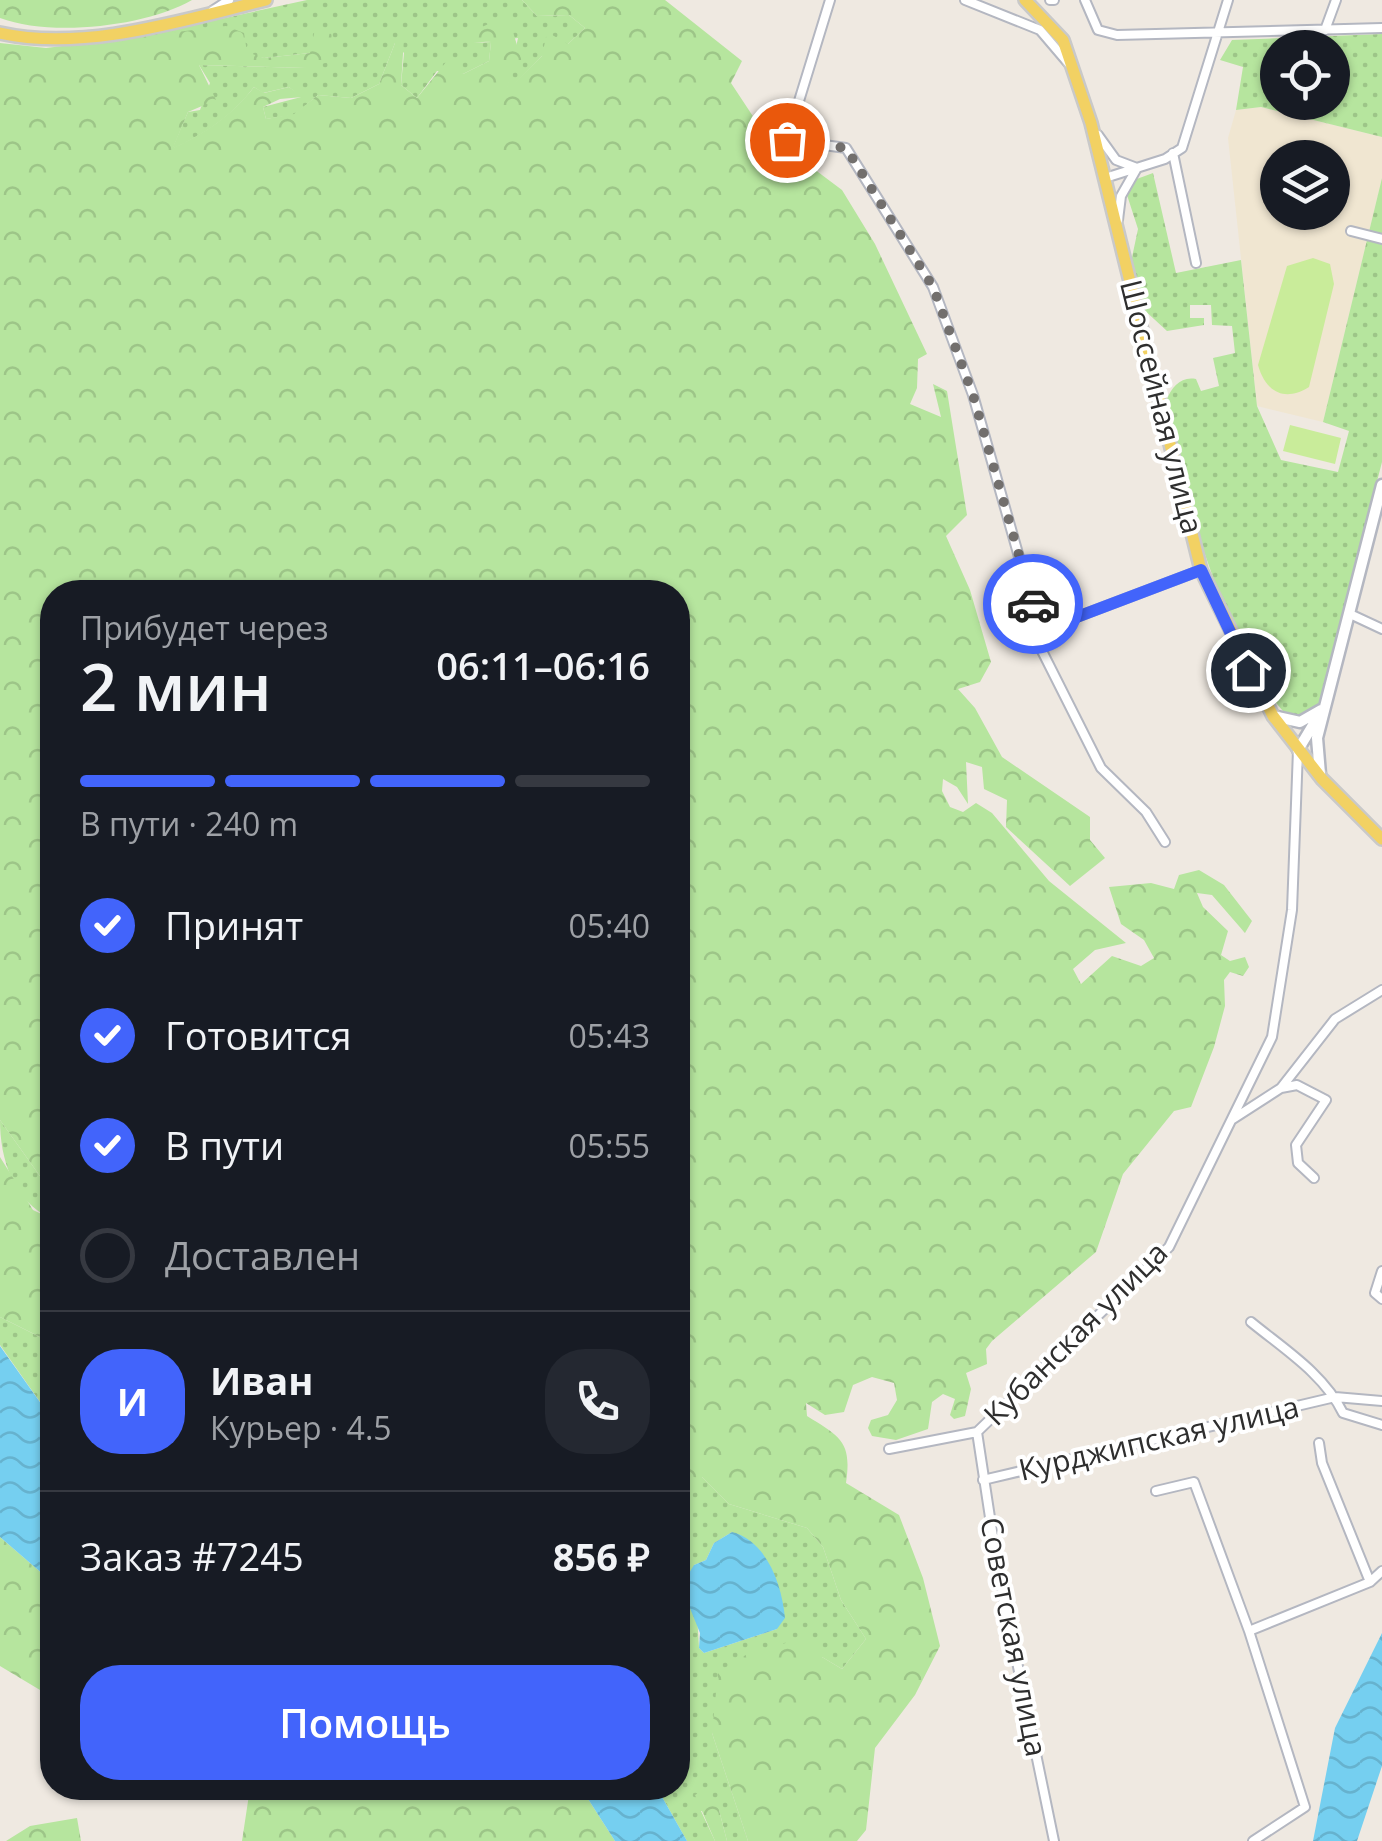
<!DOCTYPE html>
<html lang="ru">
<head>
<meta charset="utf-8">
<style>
	:root { --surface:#171b24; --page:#242831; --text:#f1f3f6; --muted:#9ea1a6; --line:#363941; --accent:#4264fb }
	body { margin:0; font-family:"Open Sans",sans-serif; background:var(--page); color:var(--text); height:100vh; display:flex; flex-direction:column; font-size:38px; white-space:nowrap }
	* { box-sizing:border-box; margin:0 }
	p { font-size:32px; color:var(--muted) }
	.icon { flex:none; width:55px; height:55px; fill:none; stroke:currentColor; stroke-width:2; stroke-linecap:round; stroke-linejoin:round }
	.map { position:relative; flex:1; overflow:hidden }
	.sheet { position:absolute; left:40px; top:580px; width:650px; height:1220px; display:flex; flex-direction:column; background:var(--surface); border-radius:40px; box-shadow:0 2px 8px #0004 }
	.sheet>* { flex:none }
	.tools { position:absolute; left:1260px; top:30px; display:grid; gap:20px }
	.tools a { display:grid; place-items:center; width:90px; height:90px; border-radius:50%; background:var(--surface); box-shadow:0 2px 8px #0004; font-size:50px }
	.pin { position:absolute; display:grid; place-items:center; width:85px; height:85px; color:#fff; margin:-42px; border:5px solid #fff; border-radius:50%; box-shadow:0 2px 10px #0007 }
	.courier { position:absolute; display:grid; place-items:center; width:100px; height:100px; margin:-50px; border:8px solid #4264fb; border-radius:50%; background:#fff; color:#222; box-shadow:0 2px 12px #0007 }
	.overview em { font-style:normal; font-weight:600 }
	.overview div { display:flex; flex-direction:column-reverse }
	.overview { display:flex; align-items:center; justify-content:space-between; height:170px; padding:0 40px }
	h1 { font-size:65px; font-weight:600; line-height:75px }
	.bar { display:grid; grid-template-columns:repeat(4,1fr); gap:15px 10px; align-content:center; height:120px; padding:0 40px }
	.bar i { height:12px; border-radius:8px; background:var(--line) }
	.bar .current { background:var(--accent) }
	.bar p { grid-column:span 4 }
	.line { display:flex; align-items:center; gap:25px; padding:0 40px; border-top:2px solid var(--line) }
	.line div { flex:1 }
	.round { display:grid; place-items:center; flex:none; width:105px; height:105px; border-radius:40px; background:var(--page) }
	ol { padding:0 40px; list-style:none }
	li { display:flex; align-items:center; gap:30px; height:110px }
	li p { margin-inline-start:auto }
	li .icon { padding:10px; border-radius:50%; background:var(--accent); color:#fff; stroke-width:4 }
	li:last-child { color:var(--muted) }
	li i { width:55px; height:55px; border:5px solid var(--line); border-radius:50% }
	.cta { display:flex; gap:20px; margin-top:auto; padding:20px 40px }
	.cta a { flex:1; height:115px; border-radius:40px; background:var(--accent); color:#fff; font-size:40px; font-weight:600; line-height:115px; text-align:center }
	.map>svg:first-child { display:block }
</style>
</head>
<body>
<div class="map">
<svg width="1382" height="1841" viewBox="0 0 1382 1841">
	<defs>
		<pattern id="grass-dots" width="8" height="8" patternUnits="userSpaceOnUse" patternTransform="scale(2.5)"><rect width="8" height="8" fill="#b6e59e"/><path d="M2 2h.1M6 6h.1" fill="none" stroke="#9dc588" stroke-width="1.8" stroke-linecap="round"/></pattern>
		<pattern id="forest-crowns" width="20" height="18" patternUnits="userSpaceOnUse" patternTransform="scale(2.5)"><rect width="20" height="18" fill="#b6e59e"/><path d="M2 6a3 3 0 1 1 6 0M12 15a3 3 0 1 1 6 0" fill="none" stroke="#9dc588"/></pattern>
		<pattern id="water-waves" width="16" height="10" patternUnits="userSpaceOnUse" patternTransform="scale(2.5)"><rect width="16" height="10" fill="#75cff0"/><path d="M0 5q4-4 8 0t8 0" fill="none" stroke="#66b2ce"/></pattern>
	</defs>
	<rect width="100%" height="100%" fill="#efe9e1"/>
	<path fill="#f0e6d1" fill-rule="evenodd" d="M1261,107L1382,137V178L1323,422L1257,406L1228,138L1236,110ZM1278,158H1332V212H1278Z"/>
	<path fill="url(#grass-dots)" fill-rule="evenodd" d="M307,0H522L537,16L569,15L585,28L568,44L542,56L506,92L518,38L474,43L491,42L489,61L463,74L437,71L417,98L401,85L404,53L395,43L379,84L351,98L318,95L294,115L266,119L263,107L301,97L289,87L263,93L254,87C232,116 205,134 172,149L188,112L200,110L210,83L199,65L305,68L310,53L264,58L147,35Z
		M1382,34V137L1261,107L1236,110L1243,67L1220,60L1232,40ZM1278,48H1332V102H1278Z
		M1153,173L1176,273L1241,260L1257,406L1281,460L1338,472L1349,431L1323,422L1382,178V462L1320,703L1307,717L1287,716L1263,687L1227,618L1199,537L1167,399C1172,387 1181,376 1196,379L1201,391L1219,386L1213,358L1235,353L1232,326L1212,325L1211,305H1190V318H1204V325L1167,331L1141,307L1131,262L1138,229L1127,195L1134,180Z
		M0,1120L52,1193V1219C13,1201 0,1159 0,1120Z
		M0,1317L52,1343V1419L0,1345Z
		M678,1477H702L729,1504L807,1528L823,1547L841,1600L866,1639L842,1669L822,1657L712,1733L748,1841H727L719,1810L701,1811L715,1841H687L657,1788H678ZM732,1532C766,1564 788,1579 777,1629L704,1653L699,1648L694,1565L706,1560L714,1543Z"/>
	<path fill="url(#forest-crowns)" d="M0,0H192C145,27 50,37 0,18Z
		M522,0H665L742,61L731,83L762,130L842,190L875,244L927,354L918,359L917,388L910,404L941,417L933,384L947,391L967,515L946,536L970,590L991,662L980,682L958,689L975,708L1002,757L1090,817V840L1105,858L1070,886L1006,827L1007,800L984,789L982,767L966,762L968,804L957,787L943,779L942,791L950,807L963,812L976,803L992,813L1049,881L1126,943L1095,950L1073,969L1081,984L1112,956L1141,966L1154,958L1144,940L1121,924L1109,887L1151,883L1174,889L1179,875L1199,870L1224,885L1252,921L1245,933L1212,895L1197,893L1203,907L1228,931L1221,955L1230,961L1245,957L1249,967L1243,976L1230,972L1224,980L1225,1006L1214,1047L1191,1107L1174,1111L1123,1174L1096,1252L992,1341L986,1349L987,1364L966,1373L971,1389L965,1416L954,1419L950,1415L955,1399L943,1394L932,1402L928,1429L896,1440L872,1436L868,1428L871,1420L888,1415L897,1400L894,1383L872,1377L853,1385L844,1412L825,1415L806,1403L807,1416C841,1437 852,1442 846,1483L899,1515L923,1578L940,1646L915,1695L875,1748L866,1830L857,1841H748L712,1733L718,1672L749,1653L811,1636L822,1657L842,1669L866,1639L841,1600L823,1547L807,1528L729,1504L702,1477H678V592H52V1193L0,1120V43L46,48L226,26L244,33L247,52L264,58L310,53L315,29L331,34L336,45L329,62L305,68L199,65L216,100L188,112L173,148C206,133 232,115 254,87L264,93L289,87L303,97L280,99L263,107L266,119L294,114L318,95L351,98L379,84L395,43L404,38L401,85L417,98L446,62L463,74L489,61L491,42L458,38L508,15L522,62L511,74L507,90L542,56L547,32L568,44L585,28L569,15L537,16Z
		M0,1157L33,1210L52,1219V1343L0,1317Z
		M0,1537L52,1582L50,1696L0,1666Z
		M250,1788H581L615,1841H242Z
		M705,1789L719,1810L727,1841H715L695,1795Z
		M77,1818L81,1841H6L30,1826Z"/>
	<path fill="#c9ec9a" d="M1313,258L1330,264L1334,284L1309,387C1285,402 1266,393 1258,365L1287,266Z
		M1290,425L1341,438L1335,464L1283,451Z"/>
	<path fill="url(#water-waves)" d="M0,1346L52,1419V1582L0,1537Z
		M732,1532C767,1541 782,1585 785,1618L777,1629L704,1653L699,1648L700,1633L681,1586L694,1565L706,1560L714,1543Z
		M1382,1633V1766L1357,1841H1313L1335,1728Z
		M581,1788H657L687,1841H615Z"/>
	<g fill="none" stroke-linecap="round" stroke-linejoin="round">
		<g stroke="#b4b7c1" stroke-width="12">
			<path id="minor" d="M830,0L787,140L846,148L933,287L973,395L1040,631L1037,641L1101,768L1146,812L1165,842
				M965,0L1040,30L1069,64
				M1050,0H1054
				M1085,0L1098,30L1117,35L1382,28
				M212,11L229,0
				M1325,30L1336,0
				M1098,135L1116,160L1137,168L1121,196L1118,220
				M1173,153L1196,263
				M1105,178L1165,159L1182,148L1228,0
				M1351,231L1382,239
				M1350,614L1382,629
				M1040,631L1201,570
				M1281,1088L1297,1085L1326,1100L1296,1145L1298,1163L1314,1178
				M1233,1119L1281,1088L1335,1019L1382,990
				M1382,1271L1375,1293L1382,1299
				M1251,1322C1284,1349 1324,1374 1343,1413L1382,1425
				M977,1432L998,1570L1054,1841
				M1319,1443L1322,1463L1370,1582
				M889,1449L977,1432L1169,1247L1272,1037L1292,910L1298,750
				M983,1480L1335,1397L1382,1401
				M1156,1491L1194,1482L1249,1631L1305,1807L1253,1841
				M1249,1631L1370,1582L1382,1571"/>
		</g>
		<g stroke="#b4b7c1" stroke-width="15">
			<path id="secondary" d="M1273,716L1300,722L1321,710
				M1298,750L1319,715
				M1320,774L1317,738L1382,485"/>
		</g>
		<g stroke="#c9c9c9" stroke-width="16">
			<path id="primary" d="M1025,0L1063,40L1091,123L1201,570L1273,716L1322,779L1382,839
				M0,33C85,52 183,20 266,0"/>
		</g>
		<use href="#minor" stroke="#fff" stroke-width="8"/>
		<use href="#secondary" stroke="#fff" stroke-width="10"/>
		<use href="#primary" stroke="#f2d163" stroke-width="11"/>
	</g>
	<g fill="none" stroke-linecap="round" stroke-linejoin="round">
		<path stroke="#726f6d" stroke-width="10" stroke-dasharray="0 18" d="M787,140L846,148L933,287L973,395L1033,604"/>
		<path stroke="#4264fb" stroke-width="12" d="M1033,604L1040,631L1201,570L1248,670"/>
	</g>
	<g text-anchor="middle" stroke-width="8" stroke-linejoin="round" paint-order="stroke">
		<g font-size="30" fill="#2e2e2e" stroke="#fff">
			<text transform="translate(1161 407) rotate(76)" y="10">Шоссейная улица</text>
			<text transform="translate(1076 1334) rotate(-45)" y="10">Кубанская улица</text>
			<text transform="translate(1159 1439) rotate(-13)" y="10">Курджипская улица</text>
			<text transform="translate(1013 1637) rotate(79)" y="10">Советская улица</text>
		</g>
	</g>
</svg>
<div class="tools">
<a><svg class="icon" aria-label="locate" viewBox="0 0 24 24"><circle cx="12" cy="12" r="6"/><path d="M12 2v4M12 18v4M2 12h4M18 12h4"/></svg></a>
<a><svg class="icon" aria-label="layers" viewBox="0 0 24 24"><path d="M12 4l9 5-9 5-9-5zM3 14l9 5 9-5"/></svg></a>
</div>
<div class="pin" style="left:787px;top:140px;background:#ea580c"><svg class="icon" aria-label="bag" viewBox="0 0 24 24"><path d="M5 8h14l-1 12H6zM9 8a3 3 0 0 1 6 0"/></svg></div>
<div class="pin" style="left:1248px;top:670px;background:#1f2937"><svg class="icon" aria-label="home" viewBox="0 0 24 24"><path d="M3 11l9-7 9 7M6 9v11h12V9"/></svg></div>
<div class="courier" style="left:1033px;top:604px"><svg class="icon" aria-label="car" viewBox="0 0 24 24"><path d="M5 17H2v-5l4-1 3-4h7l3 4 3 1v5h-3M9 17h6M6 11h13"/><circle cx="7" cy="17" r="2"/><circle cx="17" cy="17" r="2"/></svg></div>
<section class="sheet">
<div class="overview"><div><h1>2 мин</h1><p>Прибудет через</p></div><em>06:11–06:16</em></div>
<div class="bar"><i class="current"></i><i class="current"></i><i class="current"></i><i></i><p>В пути · 240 m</p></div>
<ol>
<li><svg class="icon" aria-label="check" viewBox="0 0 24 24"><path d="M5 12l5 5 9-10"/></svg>Принят<p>05:40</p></li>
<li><svg class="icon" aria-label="check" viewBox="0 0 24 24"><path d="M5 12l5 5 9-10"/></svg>Готовится<p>05:43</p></li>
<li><svg class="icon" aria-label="check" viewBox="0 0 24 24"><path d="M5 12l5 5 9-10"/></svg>В пути<p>05:55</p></li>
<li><i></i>Доставлен</li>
</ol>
<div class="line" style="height:180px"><b class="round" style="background:var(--accent);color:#fff">И</b><div><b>Иван</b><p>Курьер · 4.5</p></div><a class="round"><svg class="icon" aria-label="phone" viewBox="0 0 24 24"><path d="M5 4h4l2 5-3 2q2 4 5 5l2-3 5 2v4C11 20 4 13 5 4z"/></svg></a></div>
<div class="line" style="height:130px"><div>Заказ #7245</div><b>856 ₽</b></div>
<div class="cta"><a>Помощь</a></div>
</section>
</div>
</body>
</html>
